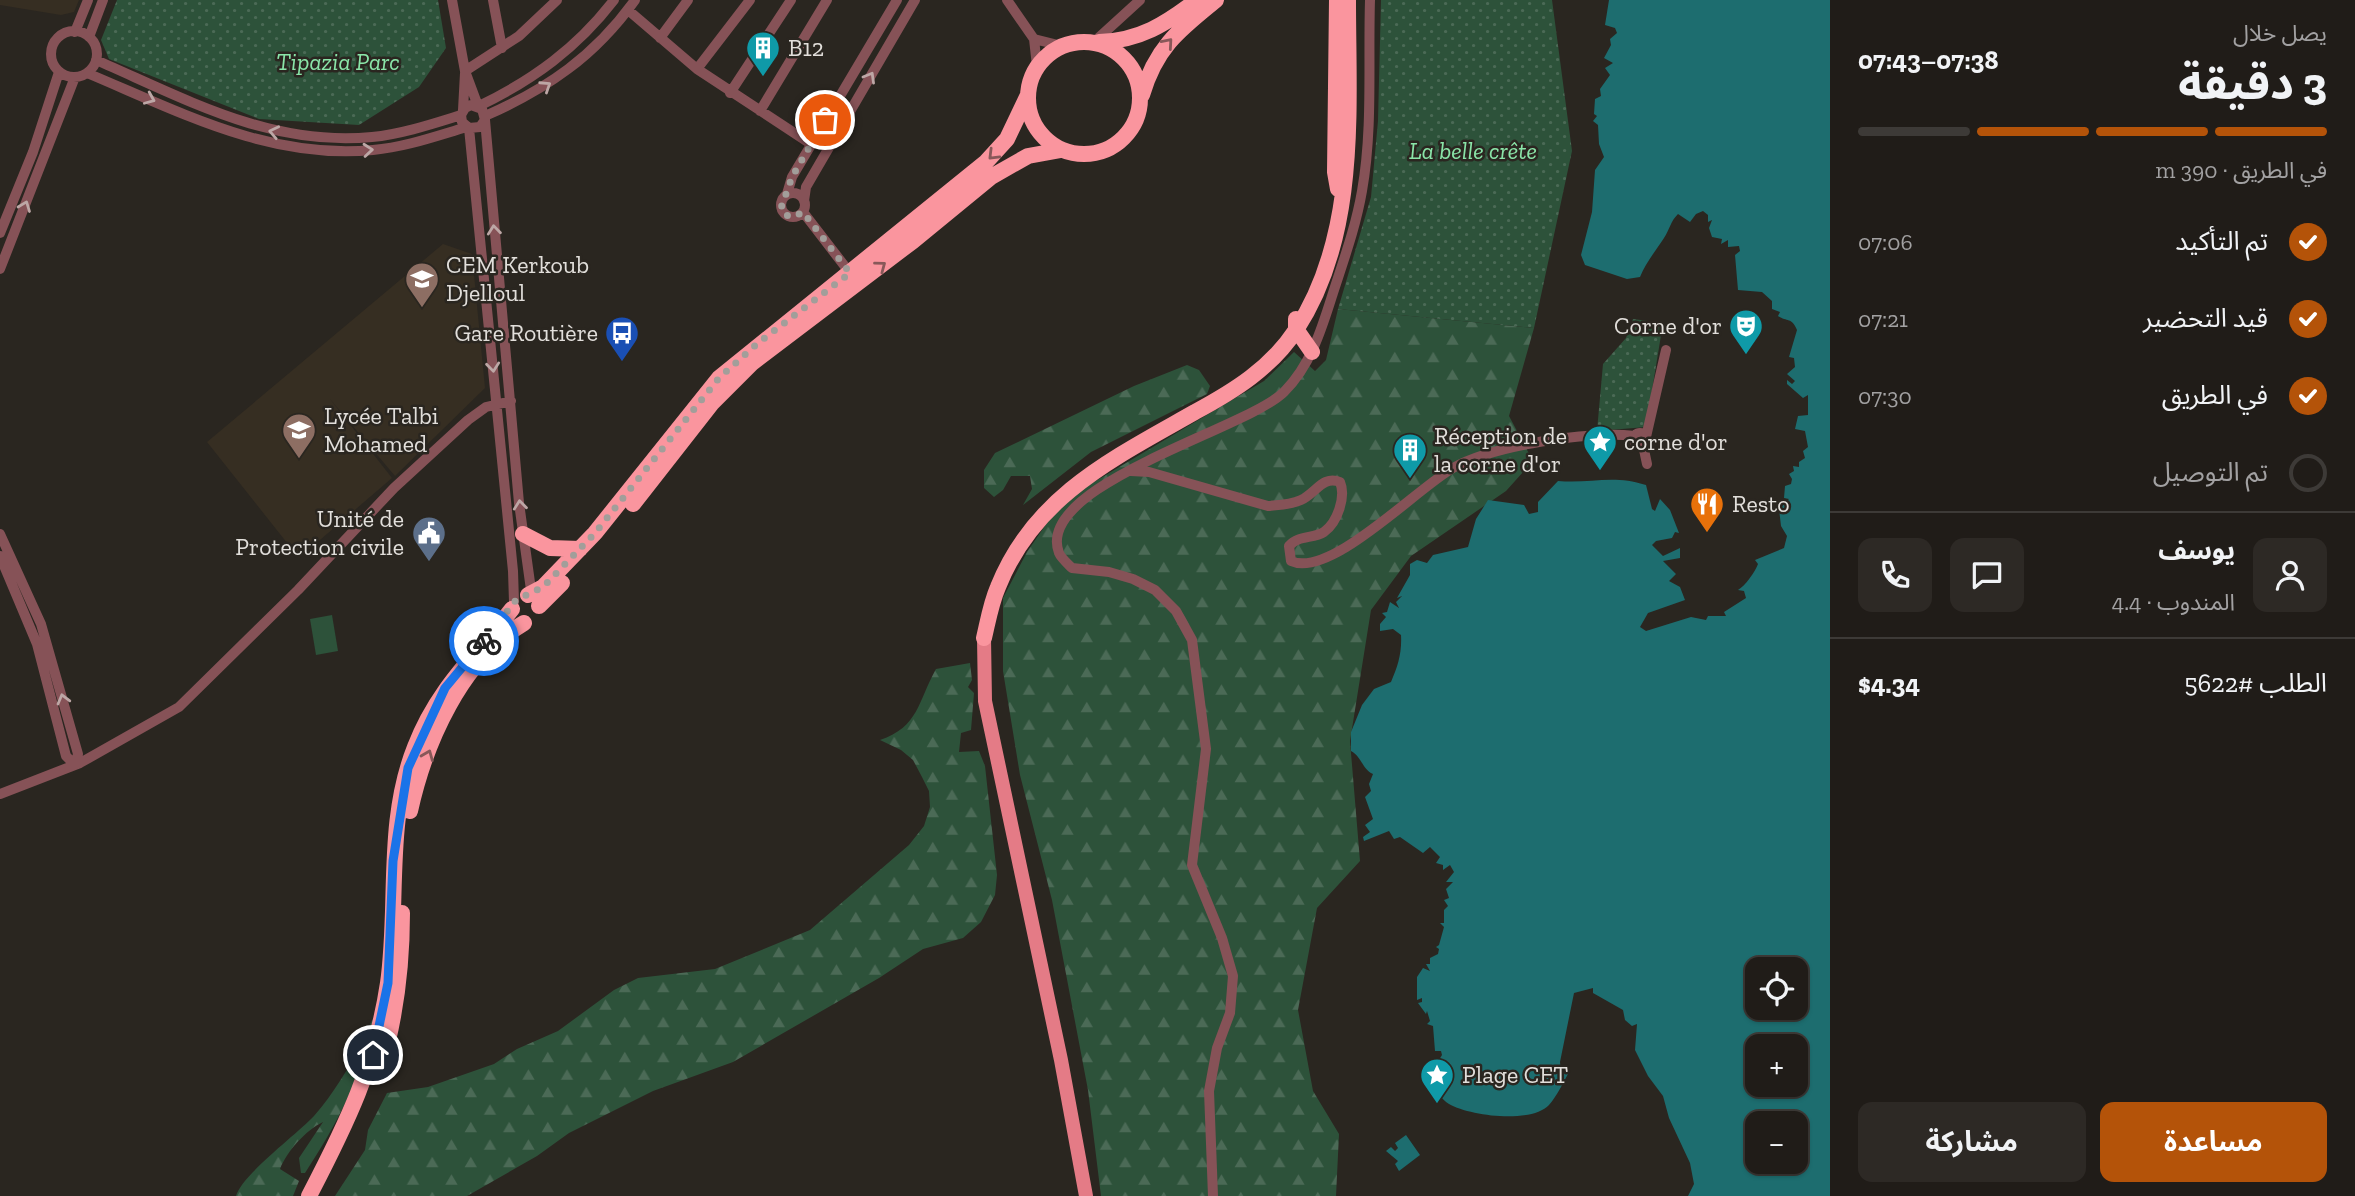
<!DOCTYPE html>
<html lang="ar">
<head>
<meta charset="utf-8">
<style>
	:root { --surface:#201c18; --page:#2d2925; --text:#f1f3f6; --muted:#a2a1a2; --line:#3d3a37; --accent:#b45309 }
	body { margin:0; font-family:"Zilla Slab","Noto Sans Arabic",serif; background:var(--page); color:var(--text); direction:rtl; height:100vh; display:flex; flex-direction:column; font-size:26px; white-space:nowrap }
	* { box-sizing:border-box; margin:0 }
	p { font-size:23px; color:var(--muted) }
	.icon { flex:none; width:38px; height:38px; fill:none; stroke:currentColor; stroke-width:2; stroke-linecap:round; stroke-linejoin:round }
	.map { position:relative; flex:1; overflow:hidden; direction:ltr }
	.drawer { display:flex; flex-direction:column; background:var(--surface); width:525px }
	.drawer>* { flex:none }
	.fabs { position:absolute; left:1745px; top:957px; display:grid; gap:14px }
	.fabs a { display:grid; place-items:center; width:63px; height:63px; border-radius:14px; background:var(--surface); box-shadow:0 2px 5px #0004,0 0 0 2px var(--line); font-size:35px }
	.pin { position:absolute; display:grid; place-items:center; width:60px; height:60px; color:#fff; margin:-30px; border:4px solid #fff; border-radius:50%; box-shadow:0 2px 7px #0007 }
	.courier { position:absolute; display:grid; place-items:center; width:70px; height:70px; margin:-35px; border:5px solid #1a73e8; border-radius:50%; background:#fff; color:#222; box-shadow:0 2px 9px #0007 }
	.overview em { font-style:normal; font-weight:700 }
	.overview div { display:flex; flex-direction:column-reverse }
	.overview { display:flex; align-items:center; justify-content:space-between; height:119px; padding:0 28px }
	h1 { font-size:46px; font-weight:700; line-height:52px }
	.bar { display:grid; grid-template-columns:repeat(4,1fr); gap:10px 7px; align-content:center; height:84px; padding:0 28px }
	.bar i { height:9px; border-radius:5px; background:var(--line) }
	.bar .selected { background:var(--accent) }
	.bar p { grid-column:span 4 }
	.line { display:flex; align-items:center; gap:18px; padding:0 28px; border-top:2px solid var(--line) }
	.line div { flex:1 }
	.round { display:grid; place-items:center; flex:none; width:74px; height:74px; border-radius:14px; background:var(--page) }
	ol { padding:0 28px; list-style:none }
	li { display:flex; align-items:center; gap:21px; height:77px }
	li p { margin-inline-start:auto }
	li .icon { padding:7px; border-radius:50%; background:var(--accent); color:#fff; stroke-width:4 }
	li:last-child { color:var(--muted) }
	li i { width:38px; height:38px; border:4px solid var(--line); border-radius:50% }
	.action { display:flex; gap:14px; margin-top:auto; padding:14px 28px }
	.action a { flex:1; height:80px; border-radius:14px; background:var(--accent); color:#fff; font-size:28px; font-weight:700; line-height:80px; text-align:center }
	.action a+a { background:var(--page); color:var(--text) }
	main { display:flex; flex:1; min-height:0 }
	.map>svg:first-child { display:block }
</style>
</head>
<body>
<main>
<section class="drawer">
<div class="overview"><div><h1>3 دقيقة</h1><p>يصل خلال</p></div><em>07:38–07:43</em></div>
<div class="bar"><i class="selected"></i><i class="selected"></i><i class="selected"></i><i></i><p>في الطريق · 390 m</p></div>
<ol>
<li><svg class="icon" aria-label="check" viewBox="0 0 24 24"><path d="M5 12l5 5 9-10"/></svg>تم التأكيد<p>07:06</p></li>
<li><svg class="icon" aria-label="check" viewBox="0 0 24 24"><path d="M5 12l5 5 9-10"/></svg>قيد التحضير<p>07:21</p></li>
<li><svg class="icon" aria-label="check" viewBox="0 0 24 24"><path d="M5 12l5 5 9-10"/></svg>في الطريق<p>07:30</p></li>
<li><i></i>تم التوصيل</li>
</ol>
<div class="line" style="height:126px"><a class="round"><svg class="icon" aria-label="person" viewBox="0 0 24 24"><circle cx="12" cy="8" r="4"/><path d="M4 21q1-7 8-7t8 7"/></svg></a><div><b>يوسف</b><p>المندوب · 4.4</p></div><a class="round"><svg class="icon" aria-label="chat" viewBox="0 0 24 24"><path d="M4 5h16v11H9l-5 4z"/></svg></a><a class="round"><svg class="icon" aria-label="phone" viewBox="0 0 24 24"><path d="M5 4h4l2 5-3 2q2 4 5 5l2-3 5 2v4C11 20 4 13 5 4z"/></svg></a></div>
<div class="line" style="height:91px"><div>الطلب #5622</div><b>$4.34</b></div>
<div class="action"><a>مساعدة</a><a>مشاركة</a></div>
</section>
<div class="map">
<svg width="1830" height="1196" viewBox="0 0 1830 1196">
	<defs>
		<pattern id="forest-firs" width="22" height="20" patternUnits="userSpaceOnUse" patternTransform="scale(1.75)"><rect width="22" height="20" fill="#2d523a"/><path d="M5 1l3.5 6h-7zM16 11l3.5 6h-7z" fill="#4b6a56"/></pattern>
		<pattern id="park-dots" width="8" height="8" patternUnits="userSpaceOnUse" patternTransform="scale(1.75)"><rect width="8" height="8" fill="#2d523a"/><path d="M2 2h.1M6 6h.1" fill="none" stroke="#4b6a56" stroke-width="1.8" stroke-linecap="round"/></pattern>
	</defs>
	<rect width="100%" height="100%" fill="#2a2620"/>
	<path fill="#362e22" d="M0,0H79L74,12L61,15L0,5Z
		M443,244L472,254L485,388L395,476L330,399L392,478L299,558L207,442Z"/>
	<path fill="#2d523a" d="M332,615L338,651L316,655L310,619Z"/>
	<path fill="url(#forest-firs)" d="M1338,309L1534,328L1509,416L1533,461L1506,491L1411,556L1371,610L1350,741L1360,861L1317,908L1298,1010L1313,1091L1339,1134L1336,1196H1101L1088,1090L1052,900L1020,775L1003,671V598L1027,552L1062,501L1264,381L1294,352L1315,371L1326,360Z
		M1187,365L1199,370L1210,386L1207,394L1091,452L1023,505L1032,489L1030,476H1011L1003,490L994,497L984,488V470L995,453L1134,386Z
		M970,663L972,680L968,687L974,693L971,730L961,733L959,752L979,751L985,766L997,875L995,895L981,922L963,938L923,949L879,978L733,1062L653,1091L569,1133L537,1156L467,1196H335L365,1150L368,1130L387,1093L428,1087L494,1064L517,1049L558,1031L614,990L638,978L715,969L810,930L909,845L924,826L930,807L929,791L922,777L913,760L901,750L880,740C919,727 918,701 936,669Z
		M375,1017C364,1073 336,1126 305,1173H301L299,1158L323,1122C306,1130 287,1151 280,1169L299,1181L293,1196H236C242,1175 296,1135 314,1116C334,1094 346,1069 363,1046C369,1037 366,1025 375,1017Z"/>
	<path fill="url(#park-dots)" d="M117,0H438L446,48L419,87L359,125L259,119L109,59L101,40Z
		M1381,0H1552L1572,151L1534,328L1338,309L1371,197L1378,121Z
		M1633,319L1663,323L1646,427L1597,431L1603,364L1626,338Z"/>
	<path fill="#1d6d6f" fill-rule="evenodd" d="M1609,0H1830V1196H1688L1694,1184L1690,1163L1669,1118L1663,1096L1648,1076L1635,1050L1637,1024L1632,1026L1625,1020L1623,1010L1593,993V988L1574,993L1560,1062L1561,1072H1569C1563,1083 1557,1096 1549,1105C1531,1124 1470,1116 1449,1104C1442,1100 1436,1090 1430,1085L1441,1082L1440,1072H1435L1434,1068L1442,1055L1441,1051H1435L1433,1026L1427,1024L1430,1021L1427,1011L1426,1014L1418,1003L1422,1002V998L1417,1000V977L1423,968L1430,971L1426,964H1430V958L1438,954L1439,949L1436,947L1439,945L1444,927L1440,923H1444V910L1448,906L1444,900L1449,898L1446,889L1453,882H1446L1454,872L1450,865L1443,870V865L1436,863L1440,857L1430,847L1423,853L1400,837L1394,839L1389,831L1364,841L1363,837L1370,832L1365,825L1373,819L1365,797L1371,791L1369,784L1373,774C1362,769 1362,757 1351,751V732L1362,705L1374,689L1391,682C1398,666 1402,653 1401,635L1393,629L1380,631V624L1386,617L1382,613L1387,612L1390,602L1399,608L1396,602L1402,596L1397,598L1410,575V564L1417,560L1427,563L1433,555L1468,547L1476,519L1488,500L1524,505L1529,514L1538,512V502L1558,481C1591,484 1612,474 1646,485L1652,509L1655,511L1660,499L1670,510L1679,533L1675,532L1672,538L1656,541L1652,545L1663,556L1680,548V558L1663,561L1676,574L1669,581L1680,587L1685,600L1648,613L1640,627L1646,631L1691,617L1706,620L1708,616H1726L1724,612L1746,598L1744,591L1738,590C1745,586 1755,572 1758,564L1755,560L1784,548L1787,536L1781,526L1779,509L1789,499L1784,498L1785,486L1791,484L1792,479L1789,474L1794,471L1793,466L1799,467V462L1805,458L1803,451L1808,447L1805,431L1795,429L1798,416L1808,415V395L1803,398L1787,384V380L1792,384L1795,381L1787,374L1795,367L1794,358L1789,357L1797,330C1792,317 1787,322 1778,316L1780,312L1772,309V301L1762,292L1738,290L1735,255L1740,251L1739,246L1728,247V240L1721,244L1722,239L1712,237L1709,228L1712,220L1708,222V215L1703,211L1696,214L1690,222L1678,214C1670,222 1670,229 1664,238C1655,252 1646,262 1640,277L1627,279L1585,265L1581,255L1592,212L1595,170L1604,157L1599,144L1598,125L1593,121L1597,116L1594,114L1595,99L1601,96L1600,89L1610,75L1605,68L1613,63L1604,58L1611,45L1610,39L1617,33L1615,28L1605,25ZM1757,970H1796V1008H1757ZM1757,1046H1796V1085H1757ZM1757,1124H1796V1162H1757Z
		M1406,1135L1420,1155L1399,1171L1395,1164L1398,1161L1386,1151L1391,1147L1395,1151L1398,1148L1395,1143Z"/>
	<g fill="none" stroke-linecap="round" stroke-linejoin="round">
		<path stroke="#865257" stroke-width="10" d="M452,0L465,71L478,106
			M493,0L502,48
			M1007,0L1034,39L1037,66
			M628,10L697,69L811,144
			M51 54a23 23 0 1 1 46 0a23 23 0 1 1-46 0Z
			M75,32L88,0
			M89,37L103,0
			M660,38L688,0
			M1034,39L1062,46
			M1094,42L1140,0
			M96,60C186,99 271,147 372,137C402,134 432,124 461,115L465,108L471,105L482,109L485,120L480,127L469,128L462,122L461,115
			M697,69L750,0
			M465,71L519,36L557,0
			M87,73C180,112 270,160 373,150C406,147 436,136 467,127
			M730,93L791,0
			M479,106C533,80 577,48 614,0
			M463,110L465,73
			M760,111L827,0
			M485,116C547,89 595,56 635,0
			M485,120L519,503L532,597
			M469,128L513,571L514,602
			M781 205a12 12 0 1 1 24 0a12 12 0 1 1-24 0Z
			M787,194L792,177L897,0
			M804,201L806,187L915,0
			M803,212L850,273
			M0,233L33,152L59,72
			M0,269L75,77
			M1634 439a6 6 0 1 1 12 0a6 6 0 1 1-12 0Z
			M1646,437L1666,350
			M1643,445L1647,464
			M1131,471L1149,472L1268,506C1280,505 1290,505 1301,500C1316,493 1323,475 1340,482C1346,496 1338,522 1324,532C1313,539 1298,535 1289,546L1291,561C1330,579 1417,488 1453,468C1494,445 1588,431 1635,436
			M0,534L41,624L78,754L75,765L66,756L37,644L0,556
			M0,794L80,763L179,707L298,590L394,488L468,420L486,407L511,401
			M1213,1196L1209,1091L1217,1048L1230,1013L1233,976L1222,938L1192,865L1206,749L1192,640L1176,611L1155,590L1133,579L1109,572L1072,568C1068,564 1061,558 1059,553C1033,485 1247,429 1284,392C1311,365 1322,328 1333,293C1344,259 1356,226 1362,191C1373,129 1368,63 1370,0"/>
		<path stroke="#e47b86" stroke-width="14" d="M984,638L985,701L1061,1060L1086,1196"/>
		<path stroke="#fa959e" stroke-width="16" d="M1337,0L1335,172L1338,189
			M1028 98a56 56 0 1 1 112 0a56 56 0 1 1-112 0Z
			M1099,42C1139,41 1166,24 1197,0
			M1142,95C1156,47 1179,30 1216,0
			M1296,319V329L1312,352
			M633,504L712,403L752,363L913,241L991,177L1028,156L1061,150
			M523,534L550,548L580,549
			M528,595L543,587L595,533L719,378L986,162L1007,139L1027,97
			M539,606L562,583
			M984,638C988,621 991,603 998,587C1034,496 1114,458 1195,412C1234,391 1271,368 1296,330C1359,234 1348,109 1348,0
			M410,811C425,743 461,660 524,623
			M380,1070C396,1018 402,968 402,913
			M309,1196C346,1125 376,1064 388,983C399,905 385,822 415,747C437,689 475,656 512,609"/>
	</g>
	<defs><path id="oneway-chevron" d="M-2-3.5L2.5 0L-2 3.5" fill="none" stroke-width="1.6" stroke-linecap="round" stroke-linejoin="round" transform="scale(1.75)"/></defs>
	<g stroke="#885859">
		<use href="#oneway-chevron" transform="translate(1168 43) rotate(-49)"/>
		<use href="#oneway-chevron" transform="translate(993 155) rotate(135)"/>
		<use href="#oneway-chevron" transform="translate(881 266) rotate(-37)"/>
		<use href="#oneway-chevron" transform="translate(428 755) rotate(-68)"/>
	</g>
	<g stroke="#bda7a6">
		<use href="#oneway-chevron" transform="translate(870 77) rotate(-60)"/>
		<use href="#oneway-chevron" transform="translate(546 86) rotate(-33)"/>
		<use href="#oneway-chevron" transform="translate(150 99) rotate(23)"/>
		<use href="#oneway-chevron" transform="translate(274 132) rotate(-168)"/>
		<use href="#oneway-chevron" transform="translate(368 150) rotate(-5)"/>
		<use href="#oneway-chevron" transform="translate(25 206) rotate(-69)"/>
		<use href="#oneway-chevron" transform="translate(494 230) rotate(-96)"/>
		<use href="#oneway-chevron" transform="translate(493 367) rotate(84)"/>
		<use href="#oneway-chevron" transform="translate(520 505) rotate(-96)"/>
		<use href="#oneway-chevron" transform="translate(63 699) rotate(-105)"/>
	</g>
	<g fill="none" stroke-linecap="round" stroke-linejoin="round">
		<path stroke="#a29e9a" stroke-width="7" stroke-dasharray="0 12.6" d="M484,641L516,600L543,587L595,533L719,378L758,343L850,273L803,212L793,217L785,215L781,208L792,177L825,120"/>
		<path stroke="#1a73e8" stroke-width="9" d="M373,1055L388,983L393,861L408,768L445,688L484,641"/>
	</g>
	<defs>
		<g id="building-pin" transform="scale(1.75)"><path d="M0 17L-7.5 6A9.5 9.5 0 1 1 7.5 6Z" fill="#0f9aa8" stroke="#2a2620"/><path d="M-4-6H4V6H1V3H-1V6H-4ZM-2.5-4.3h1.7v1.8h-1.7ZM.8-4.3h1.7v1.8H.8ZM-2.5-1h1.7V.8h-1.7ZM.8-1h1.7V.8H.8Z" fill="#fff"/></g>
		<g id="school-pin" transform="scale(1.75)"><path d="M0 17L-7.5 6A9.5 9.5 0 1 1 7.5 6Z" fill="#8d6e63" stroke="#2a2620"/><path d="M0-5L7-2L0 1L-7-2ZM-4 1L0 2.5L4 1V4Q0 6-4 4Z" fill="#fff"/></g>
		<g id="theatre-pin" transform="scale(1.75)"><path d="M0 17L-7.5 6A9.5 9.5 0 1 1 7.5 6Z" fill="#0f9aa8" stroke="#2a2620"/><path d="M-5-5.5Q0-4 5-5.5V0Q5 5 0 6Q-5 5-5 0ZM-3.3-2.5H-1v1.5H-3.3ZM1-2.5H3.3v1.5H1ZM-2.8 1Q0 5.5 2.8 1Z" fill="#fff"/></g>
		<g id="bus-pin" transform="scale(1.75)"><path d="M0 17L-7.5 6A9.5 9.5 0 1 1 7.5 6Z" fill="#1a4fb4" stroke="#2a2620"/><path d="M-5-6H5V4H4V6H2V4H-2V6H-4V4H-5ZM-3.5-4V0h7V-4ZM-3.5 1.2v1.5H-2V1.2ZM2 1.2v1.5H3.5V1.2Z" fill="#fff"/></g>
		<g id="sight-pin" transform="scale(1.75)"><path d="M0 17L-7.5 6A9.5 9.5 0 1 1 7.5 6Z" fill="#0f9aa8" stroke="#2a2620"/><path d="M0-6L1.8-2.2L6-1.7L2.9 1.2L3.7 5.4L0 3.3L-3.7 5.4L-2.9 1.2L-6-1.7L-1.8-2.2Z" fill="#fff"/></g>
		<g id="restaurant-pin" transform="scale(1.75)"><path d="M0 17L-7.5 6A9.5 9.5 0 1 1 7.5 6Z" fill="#e8710a" stroke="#2a2620"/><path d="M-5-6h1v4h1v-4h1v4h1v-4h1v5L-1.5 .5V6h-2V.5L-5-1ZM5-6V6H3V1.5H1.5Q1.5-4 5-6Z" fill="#fff"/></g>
		<g id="civic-pin" transform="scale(1.75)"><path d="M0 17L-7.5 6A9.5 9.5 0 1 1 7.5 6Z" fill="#5c6f8a" stroke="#2a2620"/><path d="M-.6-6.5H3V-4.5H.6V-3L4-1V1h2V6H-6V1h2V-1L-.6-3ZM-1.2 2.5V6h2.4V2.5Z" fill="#fff"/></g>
	</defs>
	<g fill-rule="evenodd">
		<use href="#building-pin" x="763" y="48"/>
		<use href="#school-pin" x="422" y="279"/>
		<use href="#theatre-pin" x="1746" y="326"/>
		<use href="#bus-pin" x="622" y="333"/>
		<use href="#school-pin" x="299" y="430"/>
		<use href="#sight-pin" x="1600" y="442"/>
		<use href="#building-pin" x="1410" y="450"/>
		<use href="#restaurant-pin" x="1707" y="504"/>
		<use href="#civic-pin" x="429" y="533"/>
		<use href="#sight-pin" x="1437" y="1075"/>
	</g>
	<g text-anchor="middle" stroke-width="5" stroke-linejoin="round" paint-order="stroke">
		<g font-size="24" fill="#e2dfdb" stroke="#2a2620" text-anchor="start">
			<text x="788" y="56">B12</text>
			<text x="446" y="273">CEM Kerkoub<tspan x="446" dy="28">Djelloul</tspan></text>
			<text x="1722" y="334" text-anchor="end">Corne d'or</text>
			<text x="598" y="341" text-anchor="end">Gare Routière</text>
			<text x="324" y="424">Lycée Talbi<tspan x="324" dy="28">Mohamed</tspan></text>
			<text x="1434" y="444">Réception de<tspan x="1434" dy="28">la corne d'or</tspan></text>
			<text x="1624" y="450">corne d'or</text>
			<text x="1732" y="512">Resto</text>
			<text x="404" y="527" text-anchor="end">Unité de<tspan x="404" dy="28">Protection civile</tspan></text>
			<text x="1462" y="1083">Plage CET</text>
		</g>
		<g font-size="24" font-style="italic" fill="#8ae5a8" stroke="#2a2620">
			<text x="338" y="70">Tipazia Parc</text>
			<text x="1473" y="159">La belle crête</text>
		</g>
	</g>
</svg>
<div class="fabs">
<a><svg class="icon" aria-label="locate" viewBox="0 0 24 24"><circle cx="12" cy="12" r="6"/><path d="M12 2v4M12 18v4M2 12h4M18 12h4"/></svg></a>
<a>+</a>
<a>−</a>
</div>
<div class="pin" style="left:825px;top:120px;background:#ea580c"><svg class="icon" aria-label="bag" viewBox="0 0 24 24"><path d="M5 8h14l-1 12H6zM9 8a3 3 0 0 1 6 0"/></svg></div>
<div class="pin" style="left:373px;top:1055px;background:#1f2937"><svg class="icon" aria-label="home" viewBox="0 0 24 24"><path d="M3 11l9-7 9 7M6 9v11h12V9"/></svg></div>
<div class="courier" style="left:484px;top:641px"><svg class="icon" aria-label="bike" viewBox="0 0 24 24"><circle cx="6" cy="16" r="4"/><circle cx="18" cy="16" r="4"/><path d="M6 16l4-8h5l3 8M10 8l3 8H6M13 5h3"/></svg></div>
</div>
</main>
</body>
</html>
